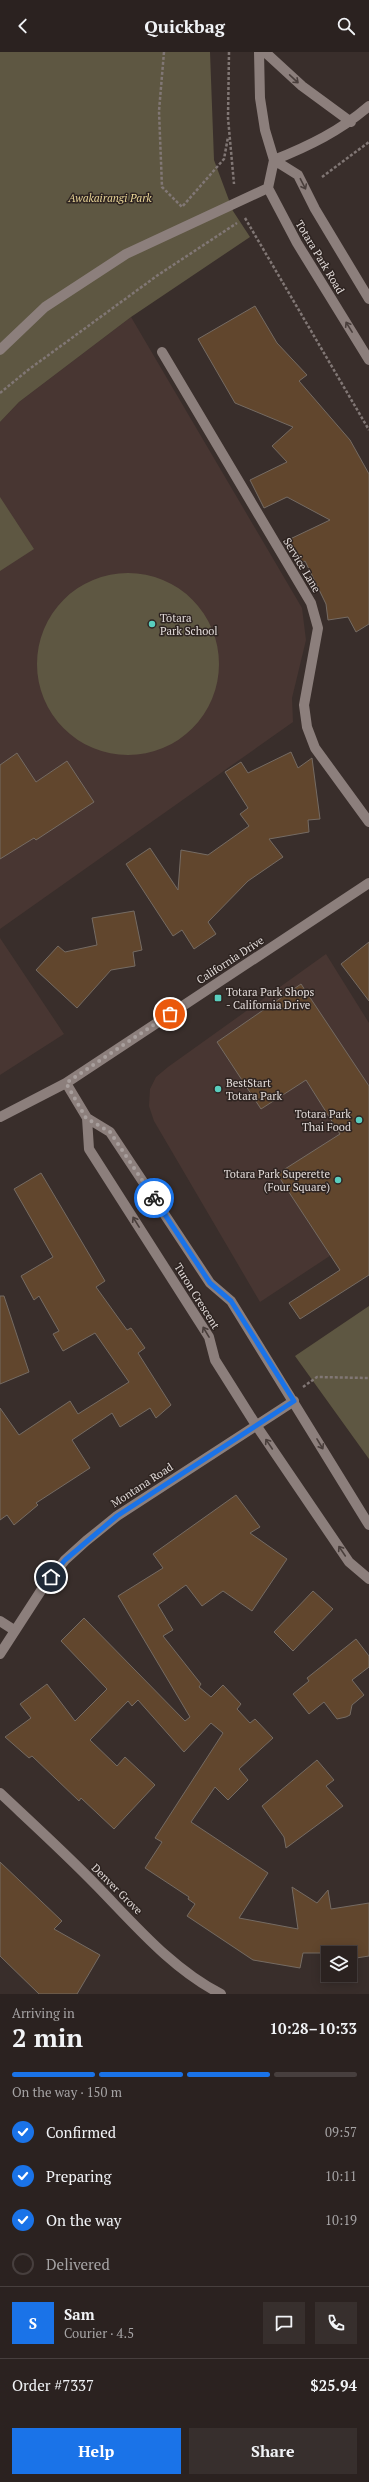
<!DOCTYPE html>
<html lang="en">
<head>
<meta charset="utf-8">
<style>
	:root { --surface:#2b2220; --page:#372f2d; --text:#f1f3f6; --muted:#a6a4a5; --line:#473f3e; --accent:#1a73e8 }
	body { margin:0; font-family:"PT Serif",serif; background:var(--page); color:var(--text); height:100vh; display:flex; flex-direction:column; font-size:15px; white-space:nowrap }
	* { box-sizing:border-box; margin:0 }
	p { font-size:13px; color:var(--muted) }
	.icon { flex:none; width:22px; height:22px; fill:none; stroke:currentColor; stroke-width:2; stroke-linecap:round; stroke-linejoin:round }
	.map { position:relative; height:1942px; overflow:hidden }
	.details { display:flex; flex-direction:column; background:var(--surface); flex:1 }
	.details>* { flex:none }
	.tools { position:absolute; left:321px; top:1894px; display:grid; gap:8px }
	.tools a { display:grid; place-items:center; width:36px; height:36px; border-radius:0px; background:var(--surface); box-shadow:0 2px 10px #0003,0 0 0 1px var(--line); font-size:20px }
	.pin { position:absolute; display:grid; place-items:center; width:34px; height:34px; color:#fff; margin:-17px; border:2px solid #fff; border-radius:50%; box-shadow:0 1px 4px #0007 }
	.courier { position:absolute; display:grid; place-items:center; width:40px; height:40px; margin:-20px; border:3px solid #1a73e8; border-radius:50%; background:#fff; color:#222; box-shadow:0 1px 5px #0007 }
	.overview em { font-style:normal; font-weight:700 }
	.overview div { display:flex; flex-direction:column-reverse }
	.overview { display:flex; align-items:center; justify-content:space-between; height:68px; padding:0 12px }
	h1 { font-size:26px; font-weight:700; line-height:30px }
	.bar { display:grid; grid-template-columns:repeat(4,1fr); gap:6px 4px; align-content:center; height:48px; padding:0 12px }
	.bar i { height:5px; border-radius:3px; background:var(--line) }
	.bar .on { background:var(--accent) }
	.bar p { grid-column:span 4 }
	.line { display:flex; align-items:center; gap:10px; padding:0 12px; border-top:1px solid var(--line) }
	.line div { flex:1 }
	.round { display:grid; place-items:center; flex:none; width:42px; height:42px; border-radius:0px; background:var(--page) }
	ol { padding:0 12px; list-style:none }
	li { display:flex; align-items:center; gap:12px; height:44px }
	li p { margin-inline-start:auto }
	li .icon { padding:4px; border-radius:50%; background:var(--accent); color:#fff; stroke-width:4 }
	li:last-child { color:var(--muted) }
	li i { width:22px; height:22px; border:2px solid var(--line); border-radius:50% }
	.primary-button { display:flex; gap:8px; margin-top:auto; padding:8px 12px }
	.primary-button a { flex:1; height:46px; border-radius:0px; background:var(--accent); color:#fff; font-size:16px; font-weight:700; line-height:46px; text-align:center }
	.primary-button a+a { background:var(--page); color:var(--text) }
	header { display:flex; justify-content:space-between; align-items:center; height:52px; padding:0 12px; background:var(--surface); font-size:18px; font-weight:700 }
	.map>svg:first-child { display:block }
</style>
</head>
<body>
<header><svg class="icon" aria-label="back" viewBox="0 0 24 24"><path d="M15 5l-7 7 7 7"/></svg>Quickbag<svg class="icon" aria-label="search" viewBox="0 0 24 24"><circle cx="10" cy="10" r="6"/><path d="M15 15l6 6"/></svg></header>
<div class="map">
<svg width="369" height="1942" viewBox="0 0 369 1942">
	<rect width="100%" height="100%" fill="#392e2b"/>
	<path fill="#483632" d="M131,265L302,556L306,588L292,646L293,670L0,877V370L19,350Z
		M0,886L64,982L0,1023Z
		M326,902L369,971V1178L260,1250L154,1069L149,1054L150,1037L156,1025L168,1015Z"/>
	<path fill="#5e5742" d="M0,0H210L214,108L233,159L250,185L131,265L19,350L0,370Z
		M0,445L34,497L0,519Z
		M37 612a91 91 0 1 1 182 0a91 91 0 1 1-182 0Z
		M369,1254V1407L295,1304Z"/>
	<path fill="#61462d" stroke="#756b63" d="M255,254L277,291L307,323L299,329L350,388L369,422V572L356,580L348,565L328,568L326,552L305,509L300,512L288,488L330,468L287,445L264,456L250,428L287,410L272,394L293,375L235,351L198,287Z
		M291,700L298,716L312,706L320,767L308,768L309,780L269,787L283,805L248,829L208,870L216,882L194,897L182,878L173,884L126,812L150,796L178,838L181,798L208,803L249,774L240,762L248,756L225,720L241,710L248,721Z
		M17,701L36,730L67,709L94,750L36,788L34,786L0,807V713Z
		M134,859L142,898L133,900L135,914L111,918L77,956L36,918L58,894L65,900L97,893L92,866Z
		M369,890V949L341,912Z
		M301,932L369,1034V1223L300,1267L289,1251L340,1218L277,1122L340,1082L306,1028L261,1057L217,990Z
		M41,1121L105,1229L96,1235L127,1278L131,1276L145,1296L138,1301L171,1353L156,1366L150,1356L120,1375L112,1361L72,1388L90,1416L36,1451L38,1453L14,1473L7,1463L0,1468V1356L19,1383L70,1349L78,1362L129,1330L95,1281L63,1299L53,1282L59,1279L39,1244L34,1248L21,1224L53,1205L14,1137Z
		M0,1244H4L29,1320L0,1332Z
		M236,1443L260,1475L250,1481L287,1507L252,1559L223,1539L202,1554L186,1533L158,1553L173,1578L163,1584L201,1632L199,1635L211,1645L223,1633L241,1652L237,1657L250,1671L255,1667L273,1686L239,1717L248,1728L228,1748L215,1735L191,1770L268,1821L239,1866L298,1877L292,1835L317,1851L328,1838L331,1857L369,1851V1904L350,1907V1901H303L300,1916L253,1908L187,1864L195,1852L188,1847L189,1845L145,1816L162,1790L155,1786L223,1681L211,1671L184,1700L138,1648L132,1654L128,1649L90,1688L117,1714L125,1705L155,1733L114,1777L81,1746L79,1749L32,1704L29,1706L5,1685L31,1666L20,1652L47,1632L75,1669L107,1637L61,1589L84,1566L185,1669L190,1665L118,1544L163,1516L153,1502Z
		M313,1539L333,1557L293,1599L274,1580Z
		M356,1587L369,1604V1615L352,1628L364,1643L352,1653L350,1663L346,1665L337,1667L324,1650L309,1662L293,1642L309,1629L307,1626Z
		M317,1708L334,1728L326,1734L343,1754L286,1796L284,1785L262,1754Z
		M0,1810L62,1869L54,1877L100,1903L77,1942H39L0,1904Z"/>
	<g fill="none" stroke-linecap="round" stroke-linejoin="round">
		<path stroke="#817775" stroke-width="2.5" stroke-dasharray="3 2" stroke-linecap="butt" d="M164,0L159,59L162,135L182,155L224,107L228,85
			M229,0L228,66L234,132
			M322,125L369,90
			M245,166L369,378
			M0,341L28,318L158,223L237,171
			M303,1335L317,1325L369,1326"/>
		<path stroke="#8c7f7c" stroke-width="10" d="M259,0L260,46L265,78L274,108L268,136L297,191L369,308
			M265,0L302,34L351,70
			M274,108L298,123L315,157L369,247
			M274,108C309,94 340,79 369,54
			M0,298L45,255L126,202L268,136
			M162,300L311,551L318,576L304,653L307,675L315,696L369,770
			M66,1031L87,1066L110,1080L210,1231L231,1249L369,1473
			M0,1065L66,1031L369,831
			M87,1066L89,1097L209,1285L215,1308L256,1373L349,1510L369,1527
			M0,1569L14,1578
			M0,1602L44,1534L65,1508L86,1489L117,1464L294,1349
			M0,1741C33,1772 66,1802 97,1834C135,1873 172,1917 221,1942"/>
	</g>
	<defs><path id="oneway-shaft" d="M-6 0H5M1.5-3L5.5 0L1.5 3" fill="none" stroke-width="1.6" stroke-linecap="round" stroke-linejoin="round"/></defs>
	<g stroke="#4a3f3c">
		<use href="#oneway-shaft" transform="translate(294 27) rotate(43)"/>
		<use href="#oneway-shaft" transform="translate(303 132) rotate(63)"/>
		<use href="#oneway-shaft" transform="translate(349 275) rotate(-122)"/>
		<use href="#oneway-shaft" transform="translate(136 1170) rotate(-122)"/>
		<use href="#oneway-shaft" transform="translate(206 1280) rotate(-121)"/>
		<use href="#oneway-shaft" transform="translate(269 1392) rotate(-124)"/>
		<use href="#oneway-shaft" transform="translate(320 1392) rotate(59)"/>
		<use href="#oneway-shaft" transform="translate(342 1499) rotate(-124)"/>
	</g>
	<g fill="none" stroke-linecap="round" stroke-linejoin="round">
		<path stroke="#a89f9d" stroke-width="4" stroke-dasharray="0 7.2" d="M154,1146L110,1080L86,1066L66,1031L170,962"/>
		<path stroke="#1a73e8" stroke-width="5" d="M51,1525L65,1508L117,1464L294,1349L231,1249L210,1231L154,1146"/>
	</g>
	<g fill="#59cebe" stroke="#2e2421" stroke-width="1.5">
		<circle cx="152" cy="572" r="4"/>
		<rect x="214" y="942" width="8" height="8" rx="2"/>
		<circle cx="218" cy="1037" r="4"/>
		<circle cx="359" cy="1068" r="4"/>
		<circle cx="338" cy="1128" r="4"/>
	</g>
	<g text-anchor="middle" stroke-width="3" stroke-linejoin="round" paint-order="stroke">
		<g font-size="11" font-style="italic" fill="#e9d597" stroke="#2e2421">
			<text x="110" y="150">Awakairangi Park</text>
		</g>
		<g font-size="11" fill="#e3dcda" stroke="#2e2421">
			<text transform="translate(320 205) rotate(59)" y="4">Totara Park Road</text>
			<text transform="translate(302 513) rotate(59)" y="4">Service Lane</text>
			<text transform="translate(230 908) rotate(-33)" y="4">California Drive</text>
			<text transform="translate(197 1244) rotate(58)" y="4">Turon Crescent</text>
			<text transform="translate(142 1433) rotate(-33)" y="4">Montana Road</text>
			<text transform="translate(117 1837) rotate(45)" y="4">Denver Grove</text>
		</g>
		<g font-size="11" fill="#e3dcda" stroke="#2e2421" text-anchor="start">
			<text x="160" y="570">Tōtara<tspan x="160" dy="13">Park School</tspan></text>
			<text x="226" y="944">Totara Park Shops<tspan x="226" dy="13">- California Drive</tspan></text>
			<text x="226" y="1035">BestStart<tspan x="226" dy="13">Totara Park</tspan></text>
			<text x="351" y="1066" text-anchor="end">Totara Park<tspan x="351" dy="13">Thai Food</tspan></text>
			<text x="330" y="1126" text-anchor="end">Totara Park Superette<tspan x="330" dy="13">(Four Square)</tspan></text>
		</g>
	</g>
</svg>
<div class="tools">
<a><svg class="icon" aria-label="layers" viewBox="0 0 24 24"><path d="M12 4l9 5-9 5-9-5zM3 14l9 5 9-5"/></svg></a>
</div>
<div class="pin" style="left:170px;top:962px;background:#ea580c"><svg class="icon" aria-label="bag" viewBox="0 0 24 24"><path d="M5 8h14l-1 12H6zM9 8a3 3 0 0 1 6 0"/></svg></div>
<div class="pin" style="left:51px;top:1525px;background:#1f2937"><svg class="icon" aria-label="home" viewBox="0 0 24 24"><path d="M3 11l9-7 9 7M6 9v11h12V9"/></svg></div>
<div class="courier" style="left:154px;top:1146px"><svg class="icon" aria-label="bike" viewBox="0 0 24 24"><circle cx="6" cy="16" r="4"/><circle cx="18" cy="16" r="4"/><path d="M6 16l4-8h5l3 8M10 8l3 8H6M13 5h3"/></svg></div>
</div>
<section class="details">
<div class="overview"><div><h1>2 min</h1><p>Arriving in</p></div><em>10:28–10:33</em></div>
<div class="bar"><i class="on"></i><i class="on"></i><i class="on"></i><i></i><p>On the way · 150 m</p></div>
<ol>
<li><svg class="icon" aria-label="check" viewBox="0 0 24 24"><path d="M5 12l5 5 9-10"/></svg>Confirmed<p>09:57</p></li>
<li><svg class="icon" aria-label="check" viewBox="0 0 24 24"><path d="M5 12l5 5 9-10"/></svg>Preparing<p>10:11</p></li>
<li><svg class="icon" aria-label="check" viewBox="0 0 24 24"><path d="M5 12l5 5 9-10"/></svg>On the way<p>10:19</p></li>
<li><i></i>Delivered</li>
</ol>
<div class="line" style="height:72px"><b class="round" style="background:var(--accent);color:#fff">S</b><div><b>Sam</b><p>Courier · 4.5</p></div><a class="round"><svg class="icon" aria-label="chat" viewBox="0 0 24 24"><path d="M4 5h16v11H9l-5 4z"/></svg></a><a class="round"><svg class="icon" aria-label="phone" viewBox="0 0 24 24"><path d="M5 4h4l2 5-3 2q2 4 5 5l2-3 5 2v4C11 20 4 13 5 4z"/></svg></a></div>
<div class="line" style="height:52px"><div>Order #7337</div><b>$25.94</b></div>
<div class="primary-button"><a>Help</a><a>Share</a></div>
</section>
</body>
</html>
